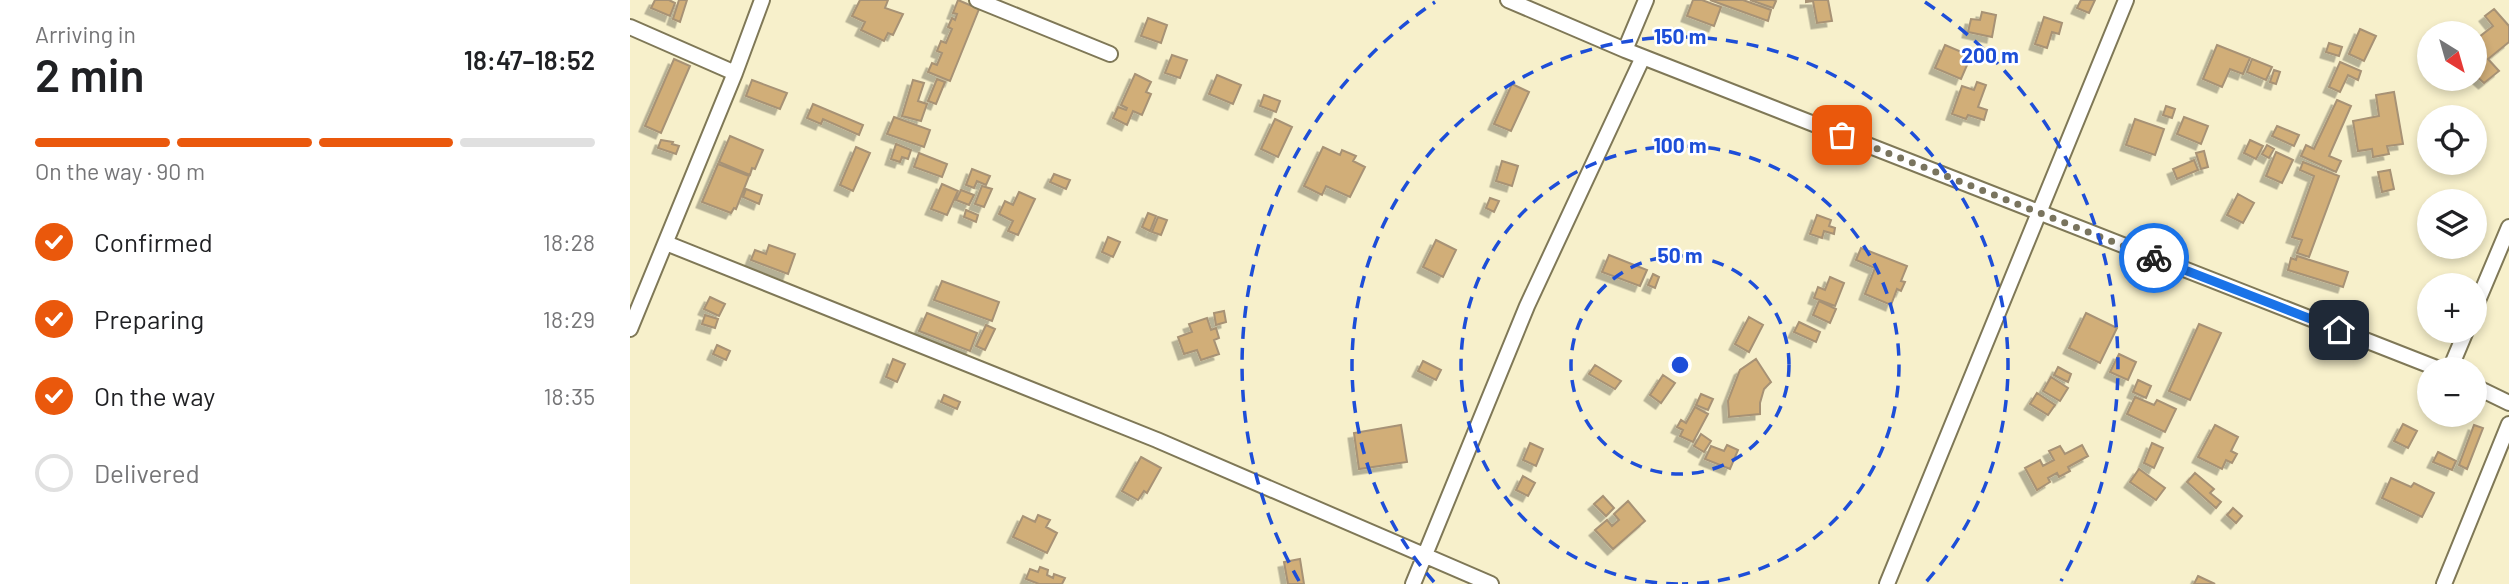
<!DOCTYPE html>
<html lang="en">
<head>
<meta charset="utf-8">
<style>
	:root { --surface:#fff; --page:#f2f2f2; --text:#202124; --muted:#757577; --line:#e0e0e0; --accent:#ea580c }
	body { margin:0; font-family:Barlow,sans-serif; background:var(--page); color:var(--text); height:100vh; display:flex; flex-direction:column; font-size:26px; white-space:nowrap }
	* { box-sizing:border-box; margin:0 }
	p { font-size:23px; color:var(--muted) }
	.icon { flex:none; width:38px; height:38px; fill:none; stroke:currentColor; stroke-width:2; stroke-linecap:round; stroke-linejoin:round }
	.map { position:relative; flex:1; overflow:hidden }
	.drawer { display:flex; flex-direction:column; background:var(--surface); width:630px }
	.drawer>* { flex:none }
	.needle { width:46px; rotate:143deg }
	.controls { position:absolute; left:1787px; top:21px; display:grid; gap:14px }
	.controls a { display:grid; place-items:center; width:70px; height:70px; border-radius:50%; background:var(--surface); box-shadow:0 4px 10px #0003; font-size:35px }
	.pin { position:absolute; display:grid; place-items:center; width:60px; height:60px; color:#fff; margin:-30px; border-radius:14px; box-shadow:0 4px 10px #0006 }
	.courier { position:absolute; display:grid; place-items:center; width:70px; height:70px; margin:-35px; border:5px solid #1a73e8; border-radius:50%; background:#fff; color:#222; box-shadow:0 2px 9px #0007 }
	.head em { font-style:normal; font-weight:600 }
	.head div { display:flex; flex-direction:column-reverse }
	.head { display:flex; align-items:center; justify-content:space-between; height:119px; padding:0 35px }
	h1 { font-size:46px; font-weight:600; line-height:52px }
	.bar { display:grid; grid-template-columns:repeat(4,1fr); gap:10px 7px; align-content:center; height:84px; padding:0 35px }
	.bar i { height:9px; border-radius:5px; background:var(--line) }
	.bar .on { background:var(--accent) }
	.bar p { grid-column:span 4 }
	ol { padding:0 35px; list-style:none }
	li { display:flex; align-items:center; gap:21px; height:77px }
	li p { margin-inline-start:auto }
	li .icon { padding:7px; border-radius:50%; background:var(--accent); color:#fff; stroke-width:4 }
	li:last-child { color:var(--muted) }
	li i { width:38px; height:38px; border:4px solid var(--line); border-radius:50% }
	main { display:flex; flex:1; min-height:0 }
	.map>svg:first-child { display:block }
</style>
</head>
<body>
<main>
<section class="drawer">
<div class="head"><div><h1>2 min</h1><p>Arriving in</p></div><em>18:47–18:52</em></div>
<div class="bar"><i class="on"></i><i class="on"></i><i class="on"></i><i></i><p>On the way · 90 m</p></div>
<ol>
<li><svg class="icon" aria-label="check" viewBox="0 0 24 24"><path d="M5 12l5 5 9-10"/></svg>Confirmed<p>18:28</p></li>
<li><svg class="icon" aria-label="check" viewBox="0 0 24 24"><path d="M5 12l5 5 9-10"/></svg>Preparing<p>18:29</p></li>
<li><svg class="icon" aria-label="check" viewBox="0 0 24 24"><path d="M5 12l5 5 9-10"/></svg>On the way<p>18:35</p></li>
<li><i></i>Delivered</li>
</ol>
</section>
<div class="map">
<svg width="1879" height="584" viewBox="0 0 1879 584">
	<defs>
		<filter id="shadow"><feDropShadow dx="-5.5" dy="5.5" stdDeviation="0" flood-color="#0004"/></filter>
	</defs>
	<rect width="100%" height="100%" fill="#f7f0cb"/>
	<path fill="#d1ae78" stroke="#a79275" stroke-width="2" filter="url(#shadow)" d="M25,0H39L45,3L40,16L21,8Z
		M49,0H57L50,22L43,19Z
		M230,0H258L255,8L273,14L263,35L258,33L254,41L231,30L235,22L222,16Z
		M328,0L349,9L320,81L298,72L302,63L307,65L312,53L307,51L311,41L316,43L322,29L318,27L322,18L325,20L327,14L323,13Z
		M1063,0H1072L1091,7L1084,26L1057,16Z
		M1080,0H1113L1141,10L1138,21Z
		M1120,0H1143L1146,1L1143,8Z
		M1176,0H1198L1202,21L1187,23L1183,1L1176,2Z
		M1451,0H1465L1459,13L1447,8Z
		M1864,9L1879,26V42L1858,59L1869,71L1854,83L1844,74V41L1863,26L1855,16Z
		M1352,12L1366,15L1362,37L1338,32L1341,19L1350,20Z
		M1414,17L1432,23L1429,34L1422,32L1417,48L1405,44Z
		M518,18L537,25L531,43L511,36Z
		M1730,29L1746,36L1734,61L1719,54Z
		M1699,43L1712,47L1709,56L1696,52Z
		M1315,45L1341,56L1331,79L1305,68Z
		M1587,45L1620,58L1613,74L1600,69L1592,87L1573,79Z
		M542,55L557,60L550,78L535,73Z
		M44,59L60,66L31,133L15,126Z
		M1622,59L1642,67L1636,80L1617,72Z
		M1710,62L1731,71L1728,80L1718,75L1710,92L1699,87Z
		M1644,70L1650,72L1646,84L1640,82Z
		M505,74L521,82L516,92L521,94L512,115L503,111L497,125L483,118L488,107L496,110L497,108L491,105Z
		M587,75L611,85L603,104L579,94Z
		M307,79L315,82L306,104L298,101Z
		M122,80L157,93L150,109L116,96Z
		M283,80L294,83L288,101L297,104L291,121L272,116Z
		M1347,82L1356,85L1348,107L1357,110L1354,120L1338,115L1336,119L1322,114L1332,86L1344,90Z
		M882,84L899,92L881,131L864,124Z
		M1764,92L1773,144L1757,146L1759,154L1743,157L1742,149L1728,151L1723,121L1749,116L1746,95Z
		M634,95L650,101L646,112L630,106Z
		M1707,100L1721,106L1699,156L1711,161L1706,172L1671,156L1676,145L1684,149Z
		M183,104L233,125L229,135L193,119L191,124L177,118Z
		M1536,106L1545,109L1542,118L1533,115Z
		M264,117L300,130L294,147L257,134Z
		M1554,117L1578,126L1571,144L1547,134Z
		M645,119L662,127L648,157L631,149Z
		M1505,119L1534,129L1525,155L1496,145Z
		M1647,126L1669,135L1664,146L1642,136Z
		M100,136L133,150L125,169L122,168L120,175L89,162Z
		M31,140L43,142L42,144L49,146L46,154L28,148Z
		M1620,140L1633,146L1626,159L1614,153Z
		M266,144L281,150L278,159L272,157L270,162L261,159Z
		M1637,145L1644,149L1639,158L1632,154Z
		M226,147L240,153L223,191L210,185Z
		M693,147L710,155L712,150L726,156L723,161L735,167L720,197L696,186L692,195L674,186Z
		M1574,151L1578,167L1571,169L1566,153Z
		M1646,152L1663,160L1652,183L1636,176Z
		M289,153L317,164L312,177L284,167Z
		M1564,160L1568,170L1547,179L1543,169Z
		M872,161L888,166L882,186L866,181Z
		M1673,162L1709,176L1679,257L1667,253L1672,240L1662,237L1684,176L1670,170Z
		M88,164L119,176L106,209L104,208L101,213L72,202Z
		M342,169L360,176L356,185L347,181L344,188L336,185Z
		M1760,170L1764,189L1752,192L1748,172Z
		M424,174L440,180L436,189L420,182Z
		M312,184L328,191L317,215L301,209Z
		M352,186L362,189L354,207L345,204Z
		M116,189L132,195L129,204L113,197Z
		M331,190L344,195L339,205L326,200Z
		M389,192L405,199L388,235L378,231L383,221L369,214L375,201L383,205Z
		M1608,194L1624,203L1613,223L1597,215Z
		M860,198L869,201L864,212L856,208Z
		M336,210L348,215L346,222L334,217Z
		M518,213L526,216L520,231L512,227Z
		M1187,215L1201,220L1199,226L1205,228L1204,234L1194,231L1192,238L1180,234Z
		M528,217L537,220L531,235L522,232Z
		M478,237L490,242L483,257L472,252Z
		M806,240L826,250L813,277L793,267Z
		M139,245L165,254L158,274L121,260L125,250L136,254Z
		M1231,248L1277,266L1271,281L1275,282L1271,291L1267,289L1261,305L1235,294L1245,268L1226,260Z
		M979,255L1017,270L1010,286L972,272Z
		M1667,256L1718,272L1713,287L1658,270L1661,258L1666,260Z
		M1023,274L1029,277L1025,288L1018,285Z
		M1200,277L1214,283L1205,306L1184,298L1188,287L1195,290Z
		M312,281L369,302L362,321L304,300Z
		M80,297L95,304L89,316L74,309Z
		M1189,301L1206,309L1200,323L1183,315Z
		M594,311L596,322L586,325L584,313Z
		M297,313L347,333L340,351L289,331Z
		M1456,313L1487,328L1470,363L1439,348Z
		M75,315L88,319L85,328L72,324Z
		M1119,317L1133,325L1119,352L1105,344Z
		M577,318L581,330L586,328L589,338L584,340L589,354L571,360L567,350L554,354L548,337L562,332L559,324Z
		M1169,322L1190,332L1186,342L1164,332Z
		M1569,324L1591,333L1560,400L1539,391Z
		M356,325L365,329L355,350L346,346Z
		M87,345L100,351L96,360L83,354Z
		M1489,354L1506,362L1498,380L1480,372Z
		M263,359L275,364L267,382L256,377Z
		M1126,359L1141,382L1134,389L1130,403V414L1099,417L1098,401L1110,370Z
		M793,361L811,370L806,380L788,371Z
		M965,365L991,381L985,389L959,374Z
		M1428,367L1441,374L1438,382L1424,375Z
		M1033,375L1045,383L1031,403L1020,395Z
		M1421,377L1438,388L1430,401L1413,391Z
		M1508,380L1521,386L1516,398L1503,392Z
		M1407,393L1425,405L1418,415L1400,404Z
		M1071,394L1083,399L1078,410L1066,405Z
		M314,395L330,402L327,409L311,402Z
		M1505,397L1524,405L1527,400L1546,409L1535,432L1497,414Z
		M1065,407L1078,414L1063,442L1050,436L1053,430L1047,427L1051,420L1056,423Z
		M1773,424L1787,431L1778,448L1764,441Z
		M771,425L777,462L729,469L724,433Z
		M1585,425L1608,437L1601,451L1607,454L1602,463L1596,460L1592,469L1568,457Z
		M1844,425L1853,428L1837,469L1829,465Z
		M1071,434L1081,441L1074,452L1064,446Z
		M900,443L913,449L906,466L893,460Z
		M1522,443L1533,448L1524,468L1514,463Z
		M1097,445L1108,450L1100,469L1075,459L1081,446L1094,451Z
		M1452,445L1458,456L1438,467L1440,471L1429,477L1427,473L1418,478L1420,482L1407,490L1395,468L1410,460L1413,466L1424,460L1419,451L1430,446L1435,454Z
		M1808,452L1826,461L1822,470L1803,462Z
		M511,457L531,468L517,493L514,491L508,500L492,491Z
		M1509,469L1535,488L1526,500L1500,482Z
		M1565,473L1584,489L1580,493L1591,502L1586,508L1557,482Z
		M893,476L905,483L898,496L886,490Z
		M1761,478L1781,487L1784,483L1804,493L1792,517L1752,498Z
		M973,496L984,508L976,516L964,504Z
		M998,501L1015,521L983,549L965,530L977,520L982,526L989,520L984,514Z
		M1603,508L1612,516L1606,523L1597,515Z
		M408,515L420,520L416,527L427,533L417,553L383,537L393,516L405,522Z
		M670,559L674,584H658L654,562Z
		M410,567L418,570L417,575L423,578L424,574L435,578L432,584H409L396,579L400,569L408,572Z
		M1568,576L1585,584H1564Z"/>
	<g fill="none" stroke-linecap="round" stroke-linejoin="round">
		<g stroke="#7f7857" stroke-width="18">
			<path id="minor" d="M347,0L480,54
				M878,0L995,50L1809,369
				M0,27L105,73
				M995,50L1016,0
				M36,243L527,440L861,584
				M1844,310L1879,227
				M0,329L105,73L132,0
				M1820,369L1836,331
				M1844,386L1879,403
				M783,584L897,306L1013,57
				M1257,584L1496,0
				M1814,584L1879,424"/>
		</g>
		<use href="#minor" stroke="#fff" stroke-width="14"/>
	</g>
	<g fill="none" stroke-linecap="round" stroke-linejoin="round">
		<path stroke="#79745e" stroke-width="7" stroke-dasharray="0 12.6" d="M1212,135L1524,258"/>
		<path stroke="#1a73e8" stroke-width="9" d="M1524,258L1709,330"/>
	</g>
	<g fill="none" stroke="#1d4ed8" stroke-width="3.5" stroke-dasharray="12 9">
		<circle cx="1050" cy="365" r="109"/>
		<path d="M1048 584A219 219 0 1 1 1052 584"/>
		<path d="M804 582A328 328 0 1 1 1296 582"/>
		<path d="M669 581A438 438 0 0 1 805 2M1295 2A438 438 0 0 1 1431 581"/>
	</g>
	<circle cx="1050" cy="365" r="10" fill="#1d4ed8" stroke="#fff" stroke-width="3.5"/>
	<g font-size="21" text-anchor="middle" font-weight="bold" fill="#1d4ed8" stroke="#fff" stroke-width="5" stroke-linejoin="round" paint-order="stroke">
		<text x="1050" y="44">150 m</text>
		<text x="1360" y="63">200 m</text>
		<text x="1050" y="153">100 m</text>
		<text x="1050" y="263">50 m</text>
	</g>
</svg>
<div class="controls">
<a><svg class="needle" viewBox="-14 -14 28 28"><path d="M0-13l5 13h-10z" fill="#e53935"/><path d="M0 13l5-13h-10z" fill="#757577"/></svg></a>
<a><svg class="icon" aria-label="locate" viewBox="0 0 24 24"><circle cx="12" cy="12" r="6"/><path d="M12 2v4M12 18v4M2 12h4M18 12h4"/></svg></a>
<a><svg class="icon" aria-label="layers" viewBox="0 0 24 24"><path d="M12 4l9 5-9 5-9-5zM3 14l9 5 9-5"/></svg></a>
<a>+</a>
<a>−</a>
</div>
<div class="pin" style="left:1212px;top:135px;background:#ea580c"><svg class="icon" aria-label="bag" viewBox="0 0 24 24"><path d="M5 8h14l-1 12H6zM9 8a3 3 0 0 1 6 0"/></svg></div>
<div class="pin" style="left:1709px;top:330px;background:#1f2937"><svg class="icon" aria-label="home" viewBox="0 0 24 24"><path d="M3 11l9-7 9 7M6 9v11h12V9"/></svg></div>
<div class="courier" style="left:1524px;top:258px"><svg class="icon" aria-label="bike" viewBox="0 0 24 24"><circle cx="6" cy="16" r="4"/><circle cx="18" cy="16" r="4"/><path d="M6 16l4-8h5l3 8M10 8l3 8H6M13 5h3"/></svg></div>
</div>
</main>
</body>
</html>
